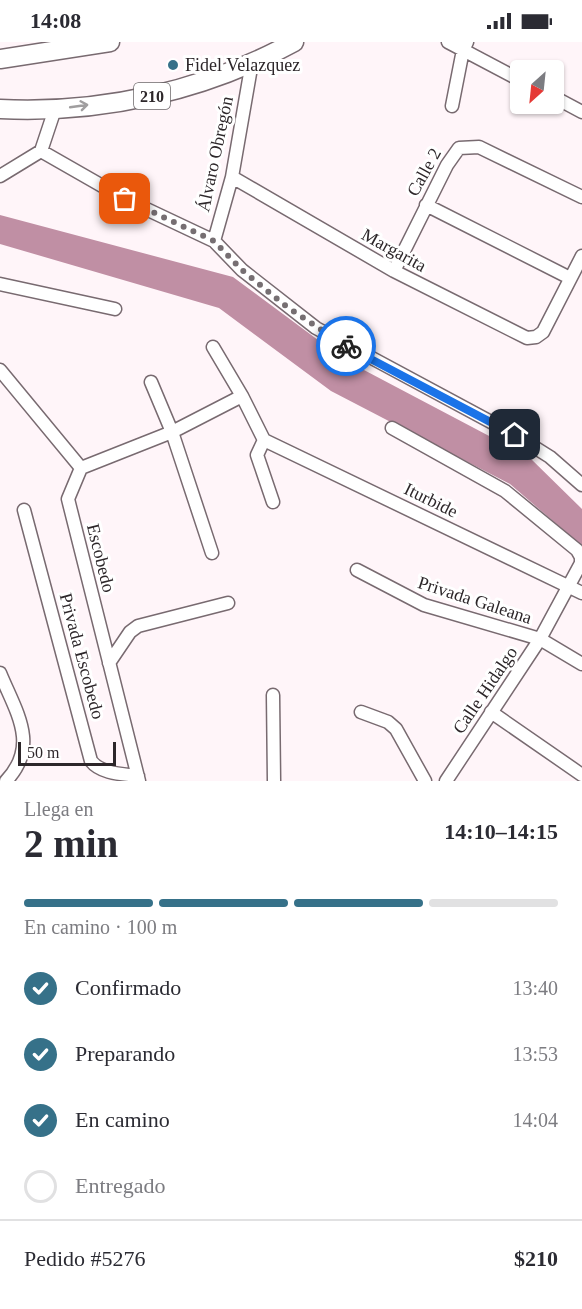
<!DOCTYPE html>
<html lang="es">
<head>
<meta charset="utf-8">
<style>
	:root { --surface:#fff; --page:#f7f7f7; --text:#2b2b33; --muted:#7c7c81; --line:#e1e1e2; --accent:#367189 }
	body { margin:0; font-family:"Times New Roman",serif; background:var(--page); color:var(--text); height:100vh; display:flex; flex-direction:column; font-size:22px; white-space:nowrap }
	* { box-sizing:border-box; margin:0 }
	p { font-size:20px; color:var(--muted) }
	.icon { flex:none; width:33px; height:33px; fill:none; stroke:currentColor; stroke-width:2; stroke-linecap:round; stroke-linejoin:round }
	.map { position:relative; height:739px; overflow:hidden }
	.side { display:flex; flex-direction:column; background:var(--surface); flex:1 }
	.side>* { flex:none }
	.needle { width:39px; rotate:207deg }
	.fabs { position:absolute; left:510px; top:18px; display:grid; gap:12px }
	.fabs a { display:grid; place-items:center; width:54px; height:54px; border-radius:6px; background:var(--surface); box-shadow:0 2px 4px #0004; font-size:30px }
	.scale { position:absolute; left:18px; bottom:15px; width:98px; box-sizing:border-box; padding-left:6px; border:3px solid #2d272a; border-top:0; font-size:16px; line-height:21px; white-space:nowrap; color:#2d272a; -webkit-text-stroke:4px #fff; paint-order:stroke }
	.pin { position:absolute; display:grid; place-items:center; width:51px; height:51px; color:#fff; margin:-26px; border-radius:12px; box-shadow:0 3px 9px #0006 }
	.courier { position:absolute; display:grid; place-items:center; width:60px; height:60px; margin:-30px; border:4px solid #1a73e8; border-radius:50%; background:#fff; color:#222; box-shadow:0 2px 8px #0007 }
	.headline em { font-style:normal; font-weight:800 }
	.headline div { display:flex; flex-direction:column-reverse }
	.headline { display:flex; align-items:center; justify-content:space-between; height:102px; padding:0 24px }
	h1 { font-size:39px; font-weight:800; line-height:45px }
	.bar { display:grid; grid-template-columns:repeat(4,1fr); gap:9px 6px; align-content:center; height:72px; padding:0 24px }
	.bar i { height:8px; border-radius:4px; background:var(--line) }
	.bar .on { background:var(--accent) }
	.bar p { grid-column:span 4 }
	.line { display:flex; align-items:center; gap:15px; padding:0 24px; border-top:2px solid var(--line) }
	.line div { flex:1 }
	ol { padding:0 24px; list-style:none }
	li { display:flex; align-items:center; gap:18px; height:66px }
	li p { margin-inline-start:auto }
	li .icon { padding:6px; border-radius:50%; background:var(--accent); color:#fff; stroke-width:4 }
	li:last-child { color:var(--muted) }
	li i { width:33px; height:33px; border:3px solid var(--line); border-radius:50% }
	.status { display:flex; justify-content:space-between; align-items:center; height:42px; padding:0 30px; background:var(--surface); direction:ltr }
	.status svg { height:16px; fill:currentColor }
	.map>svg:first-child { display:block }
</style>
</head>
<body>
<div class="status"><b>14:08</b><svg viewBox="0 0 49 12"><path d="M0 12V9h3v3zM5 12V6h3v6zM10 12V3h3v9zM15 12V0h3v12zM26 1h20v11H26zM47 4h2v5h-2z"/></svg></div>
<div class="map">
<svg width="582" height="739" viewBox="0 0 582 739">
	<rect width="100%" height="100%" fill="#fff5f9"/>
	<path fill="#c08fa4" d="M0,173L233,235L345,318L529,415L582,467V504L510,442L331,349L219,266L0,202Z"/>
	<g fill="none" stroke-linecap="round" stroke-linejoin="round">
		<g stroke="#786a70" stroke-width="15">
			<path id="minor" d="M448,0L520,38
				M554,55L582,70
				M452,64L463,8L467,0
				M55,67L41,109L125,157L214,199L242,228L316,286L515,393L550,415L582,443
				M0,134L41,109
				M232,135L394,229L527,296L536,295L543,290L582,214
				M426,163L570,236
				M214,199L232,135L252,20
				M394,229L447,123L459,106L479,105L582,155
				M0,242L115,267
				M213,305L242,354L264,398
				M0,328L81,426
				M151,340L172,390L212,511
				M392,386L505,449L577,508L581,515V521L540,597L446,739
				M264,398L582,551
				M264,398L257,413L273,460
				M81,426L68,457L139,739
				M81,426L172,390L242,354
				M24,468L91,719C101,732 123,732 138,734
				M357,528L424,563L540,597L582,622
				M109,621L130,590L138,584L228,561
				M0,631C16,670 40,703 6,739
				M273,653L274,739
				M361,670L388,680L396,687L425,739
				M491,670L582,733"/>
		</g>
		<g stroke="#786a70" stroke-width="21">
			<path id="highway" d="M0,17L110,0
				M0,67C101,72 205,49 294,0"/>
		</g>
		<use href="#minor" stroke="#fff" stroke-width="12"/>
		<use href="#highway" stroke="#fff" stroke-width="18"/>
	</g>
	<defs><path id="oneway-shaft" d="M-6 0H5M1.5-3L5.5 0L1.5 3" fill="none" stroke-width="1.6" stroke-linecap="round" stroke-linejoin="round" transform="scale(1.5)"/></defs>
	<use stroke="#a09e9f" href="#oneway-shaft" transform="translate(79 64) rotate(-8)"/>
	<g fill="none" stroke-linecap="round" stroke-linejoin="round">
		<path stroke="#766f72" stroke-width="6" stroke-dasharray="0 10.8" d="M125,157L214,199L242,228L287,265L346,304"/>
		<path stroke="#1a73e8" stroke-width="8" d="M346,304L515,393"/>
	</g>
	<circle fill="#367189" stroke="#fff" stroke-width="2" cx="173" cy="23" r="6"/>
	<g text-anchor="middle" stroke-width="6" stroke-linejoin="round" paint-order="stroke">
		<rect fill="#fff" stroke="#6c686a" stroke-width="1.5" x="134" y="41" width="36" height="26" rx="4.5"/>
		<g font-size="16" font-weight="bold" fill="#2d272a">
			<text x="152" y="60">210</text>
		</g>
		<g font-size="18" fill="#2d272a" stroke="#fff" text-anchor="start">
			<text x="185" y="29">Fidel Velazquez</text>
		</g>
		<g font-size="18" fill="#2d272a" stroke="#fff">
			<text transform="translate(215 112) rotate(-78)" y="6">Álvaro Obregón</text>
			<text transform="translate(424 130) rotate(-61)" y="6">Calle 2</text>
			<text transform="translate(394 208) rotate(29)" y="6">Margarita</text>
			<text transform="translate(431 458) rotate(26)" y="6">Iturbide</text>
			<text transform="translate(101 516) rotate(76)" y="6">Escobedo</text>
			<text transform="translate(475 558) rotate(18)" y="6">Privada Galeana</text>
			<text transform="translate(82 614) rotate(75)" y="6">Privada Escobedo</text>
			<text transform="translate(485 648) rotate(-56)" y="6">Calle Hidalgo</text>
		</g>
	</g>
</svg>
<div class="fabs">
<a><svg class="needle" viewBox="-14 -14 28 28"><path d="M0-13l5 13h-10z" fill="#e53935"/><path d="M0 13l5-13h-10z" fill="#7c7c81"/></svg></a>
</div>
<div class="scale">50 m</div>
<div class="pin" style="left:125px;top:157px;background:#ea580c"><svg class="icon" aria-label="bag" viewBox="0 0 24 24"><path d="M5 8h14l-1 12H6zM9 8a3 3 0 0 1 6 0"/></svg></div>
<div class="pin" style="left:515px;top:393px;background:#1f2937"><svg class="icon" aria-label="home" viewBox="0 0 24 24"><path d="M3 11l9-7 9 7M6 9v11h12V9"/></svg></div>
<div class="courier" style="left:346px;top:304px"><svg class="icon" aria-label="bike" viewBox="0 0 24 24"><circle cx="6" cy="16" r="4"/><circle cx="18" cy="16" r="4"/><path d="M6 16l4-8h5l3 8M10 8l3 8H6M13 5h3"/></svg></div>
</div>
<section class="side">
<div class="headline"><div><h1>2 min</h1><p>Llega en</p></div><em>14:10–14:15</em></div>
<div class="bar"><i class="on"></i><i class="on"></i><i class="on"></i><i></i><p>En camino · 100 m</p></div>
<ol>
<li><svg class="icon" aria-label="check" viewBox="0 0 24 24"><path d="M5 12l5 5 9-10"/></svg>Confirmado<p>13:40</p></li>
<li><svg class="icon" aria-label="check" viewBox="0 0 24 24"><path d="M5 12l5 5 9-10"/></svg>Preparando<p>13:53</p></li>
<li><svg class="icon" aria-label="check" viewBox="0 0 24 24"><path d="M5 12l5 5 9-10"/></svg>En camino<p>14:04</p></li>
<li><i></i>Entregado</li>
</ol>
<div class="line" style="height:78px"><div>Pedido #5276</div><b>$210</b></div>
</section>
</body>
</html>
